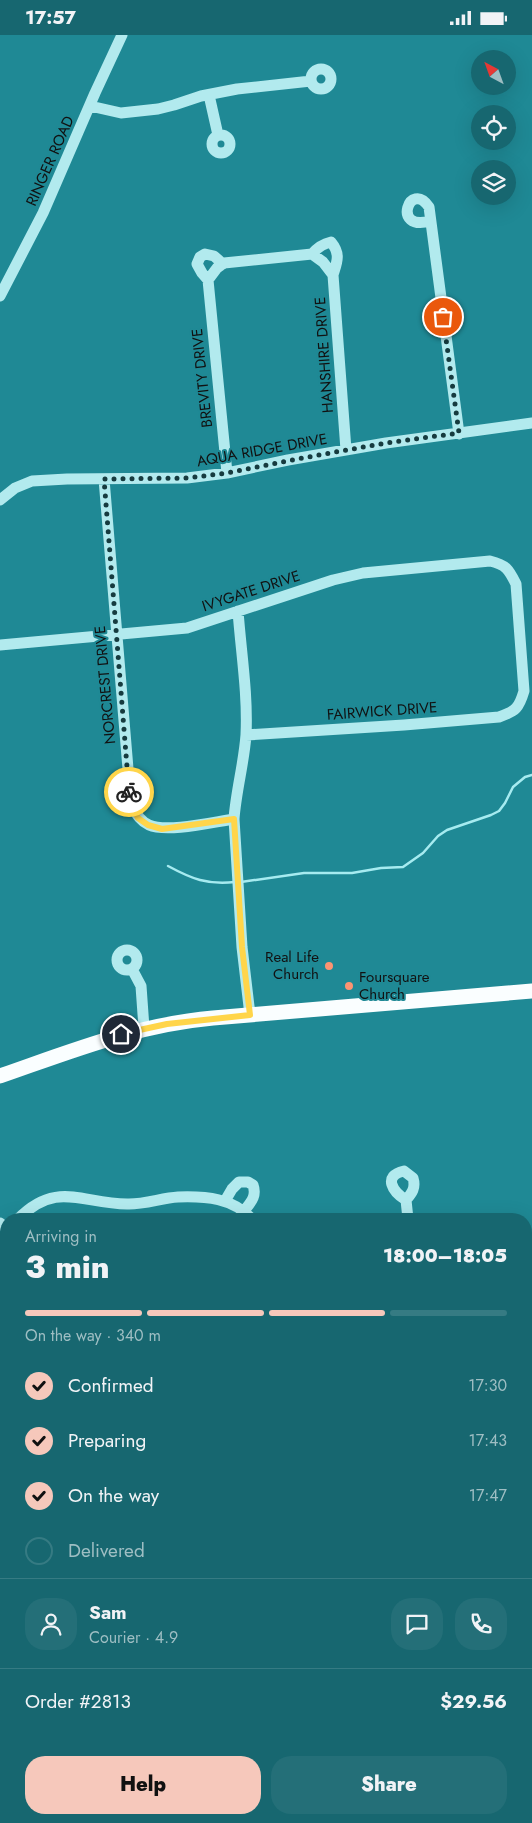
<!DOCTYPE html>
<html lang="en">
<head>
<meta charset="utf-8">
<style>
	:root { --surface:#176770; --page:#246f78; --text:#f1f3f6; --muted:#9ebec3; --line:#367b83; --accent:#f6c8bb }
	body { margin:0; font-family:Jost,sans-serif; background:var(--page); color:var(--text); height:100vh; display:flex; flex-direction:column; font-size:19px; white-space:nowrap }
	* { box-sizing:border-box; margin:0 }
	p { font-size:16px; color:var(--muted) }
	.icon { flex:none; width:28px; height:28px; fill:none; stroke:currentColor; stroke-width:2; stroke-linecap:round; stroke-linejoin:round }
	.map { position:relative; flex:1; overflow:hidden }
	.side { position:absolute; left:0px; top:1178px; width:532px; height:611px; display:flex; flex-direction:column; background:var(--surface); border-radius:20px 20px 0 0; box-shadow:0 5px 20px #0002 }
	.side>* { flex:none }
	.needle { width:32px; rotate:319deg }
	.controls { position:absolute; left:471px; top:15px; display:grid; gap:10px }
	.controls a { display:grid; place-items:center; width:45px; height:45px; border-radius:50%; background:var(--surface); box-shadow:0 5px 20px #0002; font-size:25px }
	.pin { position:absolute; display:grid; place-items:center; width:42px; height:42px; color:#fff; margin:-21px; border:2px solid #fff; border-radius:50%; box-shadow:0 1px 5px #0007 }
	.courier { position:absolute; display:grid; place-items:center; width:50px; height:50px; margin:-25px; border:4px solid #ffd54a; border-radius:50%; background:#fff; color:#222; box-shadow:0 1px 6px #0007 }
	.headline em { font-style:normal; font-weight:800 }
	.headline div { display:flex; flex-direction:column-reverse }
	.headline { display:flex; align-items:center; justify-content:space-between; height:85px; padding:0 25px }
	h1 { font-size:32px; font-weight:800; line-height:38px }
	.bar { display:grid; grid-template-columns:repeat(4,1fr); gap:8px 5px; align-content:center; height:60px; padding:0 25px }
	.bar i { height:6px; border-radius:4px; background:var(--line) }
	.bar .selected { background:var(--accent) }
	.bar p { grid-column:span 4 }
	.line { display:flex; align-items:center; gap:12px; padding:0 25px; border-top:1px solid var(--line) }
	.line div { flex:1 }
	.round { display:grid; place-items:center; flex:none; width:52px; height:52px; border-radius:20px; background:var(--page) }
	ol { padding:0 25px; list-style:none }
	li { display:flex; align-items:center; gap:15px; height:55px }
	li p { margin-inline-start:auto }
	li .icon { padding:5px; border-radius:50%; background:var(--accent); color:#111; stroke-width:4 }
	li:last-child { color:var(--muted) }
	li i { width:28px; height:28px; border:2px solid var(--line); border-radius:50% }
	.action { display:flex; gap:10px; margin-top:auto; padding:10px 25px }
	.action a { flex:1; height:58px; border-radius:20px; background:var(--accent); color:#111; font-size:20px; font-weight:800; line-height:58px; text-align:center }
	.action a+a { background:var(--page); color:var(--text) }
	.status { display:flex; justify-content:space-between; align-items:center; height:35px; padding:0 25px; background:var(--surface); direction:ltr }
	.status svg { height:14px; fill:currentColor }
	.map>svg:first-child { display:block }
</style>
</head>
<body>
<div class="status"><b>17:57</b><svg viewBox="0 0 49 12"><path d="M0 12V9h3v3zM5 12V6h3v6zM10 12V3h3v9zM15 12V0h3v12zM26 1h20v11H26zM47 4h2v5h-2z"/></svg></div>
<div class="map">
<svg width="532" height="1788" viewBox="0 0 532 1788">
	<rect width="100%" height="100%" fill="#1f8995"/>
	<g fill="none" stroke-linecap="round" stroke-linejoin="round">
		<path stroke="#a6ebf0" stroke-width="2.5" d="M168,831C192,844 207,850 235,847
			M241,847L304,838H352L381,833L403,832L423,818L438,801L447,795L491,780L499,776L505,768L513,752L525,742L532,740"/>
		<path stroke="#b2eaee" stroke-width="11" d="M311 44a10 10 0 1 1 20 0a10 10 0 1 1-20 0Z
			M209,60L218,100
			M90,71L121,78L158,74L174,70L201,61L237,54L311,46
			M212 109a9 9 0 1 1 18 0a9 9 0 1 1-18 0Z
			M430,186C391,197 410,144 429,172L459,399
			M312,219C317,213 322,209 331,207C341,219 337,227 333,240
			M208,245L202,238L197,229L200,222L205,219L214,221L223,229
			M0,261L43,178L95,58L122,0
			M227,438L208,245L217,233L224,228L312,219L323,227L333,240L346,415
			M104,444L131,770C136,778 140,786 149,790C167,798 213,787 234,784
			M0,465L15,453L32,446L67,444L187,443L227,438L288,425L386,408L532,388
			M238,576C241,617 248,659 246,700C244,728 236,756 234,784L242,912L250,980
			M0,610L187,593L333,545L363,538L490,526C507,530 509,535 516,549L524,656C519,673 516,676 499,682L404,690L246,700
			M117 925a10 10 0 1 1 20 0a10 10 0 1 1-20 0Z
			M132,934L141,951L144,993
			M406,1165C393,1157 382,1141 404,1136L413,1143C416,1153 412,1158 406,1165L408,1184
			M225,1166L232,1154L239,1147H248L253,1150C257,1161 251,1167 244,1176
			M18,1184C57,1144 84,1170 129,1169C146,1169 162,1163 178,1162C206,1161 233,1163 252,1184
			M0,1188L6,1193
			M532,1232L529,1234L528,1242L532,1248
			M526,1533L532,1539
			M526,1612L532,1608
			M0,1686L6,1677
			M526,1762L532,1757
			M104,1782L109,1788
			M263,1782L268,1788
			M130,1788L137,1782
			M320,1788L326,1782
			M495,1788L502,1782"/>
		<path stroke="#fafeff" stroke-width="15" d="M0,1041C72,1016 136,990 213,983L532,956"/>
	</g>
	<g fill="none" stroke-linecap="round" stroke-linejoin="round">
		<path stroke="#163b3f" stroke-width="5" stroke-dasharray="0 9" d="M129,757L104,444L188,443L227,438L308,422L386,408L459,398L443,282"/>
		<path stroke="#ffd54a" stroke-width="6" d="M121,999L167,989L250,980L242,912L234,784L162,794L148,790L138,783L131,770L129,757"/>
	</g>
	<g fill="#fc9472" stroke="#1f8995" stroke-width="2">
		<circle cx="329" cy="931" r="5"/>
		<circle cx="349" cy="951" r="5"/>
	</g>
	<g text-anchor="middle" stroke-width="4" stroke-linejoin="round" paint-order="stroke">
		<g font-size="15" fill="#111" stroke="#1f8995">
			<text transform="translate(50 126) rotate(-66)" y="5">RINGER ROAD</text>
			<text transform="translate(324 320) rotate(-94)" y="5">HANSHIRE DRIVE</text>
			<text transform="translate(202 343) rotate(-96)" y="5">BREVITY DRIVE</text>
			<text transform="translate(262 415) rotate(-10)" y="5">AQUA RIDGE DRIVE</text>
			<text transform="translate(251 556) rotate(-18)" y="5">IVYGATE DRIVE</text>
			<text transform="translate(105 650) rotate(-95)" y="5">NORCREST DRIVE</text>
			<text transform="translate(382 676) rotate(-4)" y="5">FAIRWICK DRIVE</text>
		</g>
		<g font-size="15" fill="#111" stroke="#1f8995" text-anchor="end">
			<text x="319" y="927">Real Life<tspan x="319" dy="17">Church</tspan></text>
			<text x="359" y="947" text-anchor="start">Foursquare<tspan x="359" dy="17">Church</tspan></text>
		</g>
	</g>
</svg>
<div class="controls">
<a><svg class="needle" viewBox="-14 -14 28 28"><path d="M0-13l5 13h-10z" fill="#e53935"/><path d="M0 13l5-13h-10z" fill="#9ebec3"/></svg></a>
<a><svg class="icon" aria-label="locate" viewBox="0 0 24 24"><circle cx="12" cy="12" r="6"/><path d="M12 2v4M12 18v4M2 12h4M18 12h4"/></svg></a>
<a><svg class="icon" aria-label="layers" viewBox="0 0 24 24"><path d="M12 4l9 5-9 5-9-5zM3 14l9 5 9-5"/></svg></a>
</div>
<div class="pin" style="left:443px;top:282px;background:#ea580c"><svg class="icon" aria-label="bag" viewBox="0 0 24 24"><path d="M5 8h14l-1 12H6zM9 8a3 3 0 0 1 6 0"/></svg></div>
<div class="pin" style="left:121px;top:999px;background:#1f2937"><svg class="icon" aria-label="home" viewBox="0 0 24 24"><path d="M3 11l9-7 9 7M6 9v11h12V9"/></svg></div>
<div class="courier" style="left:129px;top:757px"><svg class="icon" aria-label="bike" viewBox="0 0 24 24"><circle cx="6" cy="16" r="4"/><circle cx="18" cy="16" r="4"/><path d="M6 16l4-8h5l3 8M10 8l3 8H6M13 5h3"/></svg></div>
<section class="side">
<div class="headline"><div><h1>3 min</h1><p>Arriving in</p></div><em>18:00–18:05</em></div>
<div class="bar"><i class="selected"></i><i class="selected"></i><i class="selected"></i><i></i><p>On the way · 340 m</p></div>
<ol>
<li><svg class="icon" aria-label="check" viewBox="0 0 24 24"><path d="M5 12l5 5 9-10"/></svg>Confirmed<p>17:30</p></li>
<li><svg class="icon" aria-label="check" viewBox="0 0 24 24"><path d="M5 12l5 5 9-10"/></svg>Preparing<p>17:43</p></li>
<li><svg class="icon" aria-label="check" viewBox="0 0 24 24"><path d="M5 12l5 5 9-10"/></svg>On the way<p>17:47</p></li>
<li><i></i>Delivered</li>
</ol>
<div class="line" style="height:90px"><a class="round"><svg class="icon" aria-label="person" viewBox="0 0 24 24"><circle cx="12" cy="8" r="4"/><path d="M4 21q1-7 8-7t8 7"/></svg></a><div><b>Sam</b><p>Courier · 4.9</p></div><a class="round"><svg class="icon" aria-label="chat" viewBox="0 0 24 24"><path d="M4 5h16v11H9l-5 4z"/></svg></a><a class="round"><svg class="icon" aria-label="phone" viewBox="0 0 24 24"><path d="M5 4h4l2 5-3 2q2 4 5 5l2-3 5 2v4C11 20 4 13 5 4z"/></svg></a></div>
<div class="line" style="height:65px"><div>Order #2813</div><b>$29.56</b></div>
<div class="action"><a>Help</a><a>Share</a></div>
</section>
</div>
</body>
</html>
